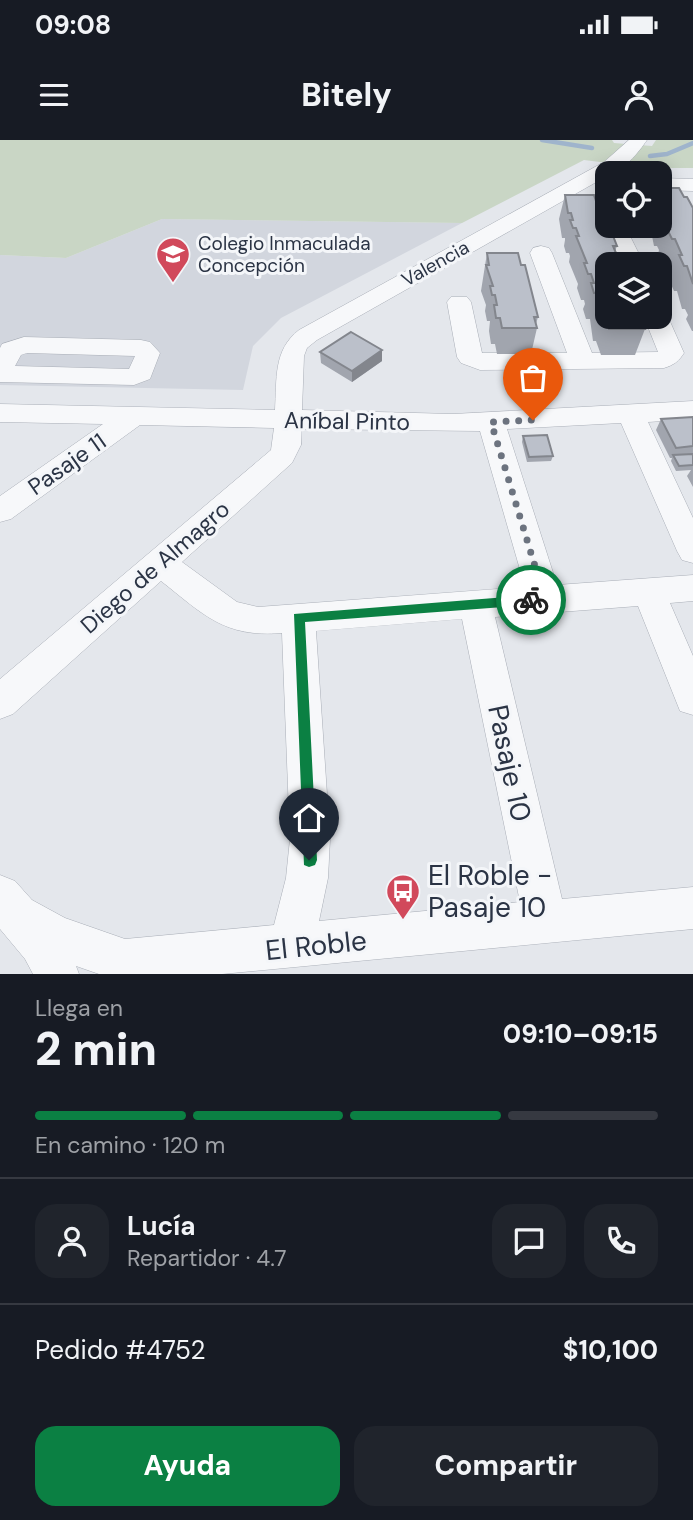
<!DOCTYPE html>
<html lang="es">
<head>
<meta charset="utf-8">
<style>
	:root { --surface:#171b24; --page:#20242c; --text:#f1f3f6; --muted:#9ea1a6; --line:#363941; --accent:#0b8043 }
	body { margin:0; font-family:"DM Sans",sans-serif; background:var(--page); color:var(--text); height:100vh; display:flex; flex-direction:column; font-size:26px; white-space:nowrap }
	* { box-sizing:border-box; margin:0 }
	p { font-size:23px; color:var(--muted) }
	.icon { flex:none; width:38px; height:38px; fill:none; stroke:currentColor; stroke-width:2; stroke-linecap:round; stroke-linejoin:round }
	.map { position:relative; height:834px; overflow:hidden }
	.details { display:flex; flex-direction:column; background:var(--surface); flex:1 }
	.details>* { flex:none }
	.controls { position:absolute; left:595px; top:21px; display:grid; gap:14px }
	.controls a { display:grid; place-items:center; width:77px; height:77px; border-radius:14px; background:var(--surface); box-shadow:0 4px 18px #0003; font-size:35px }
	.pin { position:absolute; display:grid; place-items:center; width:60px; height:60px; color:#fff; margin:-72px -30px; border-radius:50% 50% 50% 0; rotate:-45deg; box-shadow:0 0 7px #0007 }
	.pin .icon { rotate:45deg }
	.courier { position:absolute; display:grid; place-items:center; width:70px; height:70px; margin:-35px; border:5px solid #0b8043; border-radius:50%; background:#fff; color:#222; box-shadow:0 2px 9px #0007 }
	.overview em { font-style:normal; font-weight:800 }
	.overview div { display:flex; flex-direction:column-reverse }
	.overview { display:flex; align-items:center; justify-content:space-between; height:119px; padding:0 35px }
	h1 { font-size:46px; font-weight:800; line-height:52px }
	.bar { display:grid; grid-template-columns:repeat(4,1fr); gap:10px 7px; align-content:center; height:84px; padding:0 35px }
	.bar i { height:9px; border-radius:5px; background:var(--line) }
	.bar .selected { background:var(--accent) }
	.bar p { grid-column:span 4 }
	.line { display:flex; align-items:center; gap:18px; padding:0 35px; border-top:2px solid var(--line) }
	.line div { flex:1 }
	.round { display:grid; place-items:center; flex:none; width:74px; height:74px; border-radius:21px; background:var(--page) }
	.button { display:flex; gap:14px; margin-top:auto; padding:14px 35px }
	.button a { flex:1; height:80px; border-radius:21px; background:var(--accent); color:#fff; font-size:28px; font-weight:800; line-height:80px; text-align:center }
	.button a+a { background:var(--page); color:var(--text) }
	.status { display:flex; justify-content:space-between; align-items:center; height:49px; padding:0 35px; background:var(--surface); direction:ltr }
	.status svg { height:19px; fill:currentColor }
	header { display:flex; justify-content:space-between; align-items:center; height:91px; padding:0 35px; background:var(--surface); font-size:32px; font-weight:800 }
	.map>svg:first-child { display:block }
</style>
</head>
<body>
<div class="status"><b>09:08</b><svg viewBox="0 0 49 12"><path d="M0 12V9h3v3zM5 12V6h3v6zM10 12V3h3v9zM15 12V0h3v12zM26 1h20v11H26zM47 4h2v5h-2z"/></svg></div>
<header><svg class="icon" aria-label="menu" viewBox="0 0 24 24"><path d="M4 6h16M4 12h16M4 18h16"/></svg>Bitely<svg class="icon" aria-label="person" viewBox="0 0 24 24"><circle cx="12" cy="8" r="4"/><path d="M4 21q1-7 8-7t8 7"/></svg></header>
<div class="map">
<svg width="693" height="834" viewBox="0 0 693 834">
	<rect width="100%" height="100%" fill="#e4e7ec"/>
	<path fill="#d2d6de" d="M162,79L462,83L281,178L253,206L243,250L0,245V115L66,118Z"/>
	<path fill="#c9d6c5" d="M0,0H612L614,3L652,6L656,0H693V28H648L584,20L462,83L162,79L66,118L0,115Z"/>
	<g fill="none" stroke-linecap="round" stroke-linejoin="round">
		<path stroke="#9fb4cc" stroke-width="4.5" d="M542,0L592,8
			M650,16L667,14L693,3"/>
		<g stroke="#a9aeb7" stroke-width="1">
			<path id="minor" d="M629,0H647C638,13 624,31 607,33V36L317,200L307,208L304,216L302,270L453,274L693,261V279L648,282L693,378V423L682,420L677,411L621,283L507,289L557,445L693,435V461L670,463L693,516V575L680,571L638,466L495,477L562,759L693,747V789L222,834H99L76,826L79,834H33L25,819L0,789V735L15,741L32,760L65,778L125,799L274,785L286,738L290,699L282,493C224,498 203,474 161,441L13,574L0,579V539L271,310L274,288L140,285L11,379L0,382V356L103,284L0,282V264L275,270C277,239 273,210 299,190L604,22ZM301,289L480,291L525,447L258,467L237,462L182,422L292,323L301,305ZM462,479L520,762L319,781L328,738L330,699L316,491Z
				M660,38L693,39V51L660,50Z
				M607,82V86H625L644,124H622L605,86Z
				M541,106L549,108L552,113L592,213L658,212L644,177H660V171L668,177L684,213C679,221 674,225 664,228L480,230L461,223L457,217L447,162L451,157H467L471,162L482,213H567L530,113L533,108Z
				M24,197L141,200L150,202L160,213L150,239L134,245L0,242V208L2,204ZM27,213L135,216L129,229L15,226L21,215Z"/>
		</g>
		<use href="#minor" fill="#f7f8fa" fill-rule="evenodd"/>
	</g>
	<path fill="#a1a5ae" d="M660,48L684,57L693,68V191H692L686,179L688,175L685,169H682L677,151H674L669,140L671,136L665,124H662L658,114L659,110L657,106H654L651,91H648L646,86H660Z
		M565,55L617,106L615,111L607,177H642L641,179L645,189L635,215H601L596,201H593L590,179H586L583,169L585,164L584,160H581L577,148L578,144L569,122L570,116L569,113H566L564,106L565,100V98H562L559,79Z
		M487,113L521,125L538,177L536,184L537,188L531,214H497L495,204H491L489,191L490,181H487L485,171L486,165L481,151Z
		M382,210V221L352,242L321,223L320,212Z
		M693,277V347L687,336L691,330L676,331L671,321L672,318H670L656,290L661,279Z
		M523,296L553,316L551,321L527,322L522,302Z"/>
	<path fill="#83868d" d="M382,210V221L352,242V231Z"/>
	<path fill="#bbc0ca" stroke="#83868d" stroke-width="2" d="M660,48H679L684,57H687L693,68V144L687,126H684L679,115H682L675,99H672L667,89H670L666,81H663L660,68Z
		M565,55H594L597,64H600L607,82V86H609L617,106H613L620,123H623V124H607V177H640L645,189H609L605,175H601L597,153H594L591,143H594L591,134H588L584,123H587L576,96H579L576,88H573L570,80H573L571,73H568Z
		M487,113H518L521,125H525L538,177H534L537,188H502L500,178H496L494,165H497L495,155H492L490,146H493L486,125H489Z
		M351,192L382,210L352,231L320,212Z
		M693,277V306L676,308L661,279Z
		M547,295L553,316L529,317L523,296Z
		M693,314V325L679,326L673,315Z"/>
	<path fill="#0b8043" d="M531,455L537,460L531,465L305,482L317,720L315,725L309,727L304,725L294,474Z"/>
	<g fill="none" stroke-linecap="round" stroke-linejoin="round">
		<path stroke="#6c737f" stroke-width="7" stroke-dasharray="0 12.6" d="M531,460L545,459L491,282L533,280"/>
	</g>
	<defs>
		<g id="school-pin" transform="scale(1.75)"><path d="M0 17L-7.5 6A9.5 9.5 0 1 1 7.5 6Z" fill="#d1495b" stroke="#f4f6f9"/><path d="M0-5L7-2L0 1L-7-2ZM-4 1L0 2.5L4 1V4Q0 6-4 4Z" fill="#fff"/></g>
		<g id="bus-pin" transform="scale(1.75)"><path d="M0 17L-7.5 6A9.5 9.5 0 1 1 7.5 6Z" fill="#d1495b" stroke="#f4f6f9"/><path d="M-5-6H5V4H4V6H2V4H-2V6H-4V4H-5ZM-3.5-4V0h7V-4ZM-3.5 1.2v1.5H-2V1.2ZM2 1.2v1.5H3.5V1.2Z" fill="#fff"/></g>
	</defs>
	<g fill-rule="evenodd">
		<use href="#school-pin" x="173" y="114"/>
		<use href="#bus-pin" x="403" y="751"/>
	</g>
	<g text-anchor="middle" stroke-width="6" stroke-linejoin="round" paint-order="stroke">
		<g font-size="19" fill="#2b3445" stroke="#f4f6f9" text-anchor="start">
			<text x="198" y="110">Colegio Inmaculada<tspan x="198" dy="22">Concepción</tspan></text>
		</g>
		<g font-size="19" fill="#2b3445" stroke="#f4f6f9">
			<text transform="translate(435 123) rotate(-29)" y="7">Valencia</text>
		</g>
		<g font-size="23" fill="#2b3445" stroke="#f4f6f9">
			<text transform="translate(347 281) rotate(1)" y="8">Aníbal Pinto</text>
			<text transform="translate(67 324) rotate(-35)" y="8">Pasaje 11</text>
			<text transform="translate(155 427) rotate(-41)" y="8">Diego de Almagro</text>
		</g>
		<g font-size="28" fill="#2b3445" stroke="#f4f6f9">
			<text transform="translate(510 623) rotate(78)" y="10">Pasaje 10</text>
			<text transform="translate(316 805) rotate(-6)" y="10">El Roble</text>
		</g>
		<g font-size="28" fill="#2b3445" stroke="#f4f6f9" text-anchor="start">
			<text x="428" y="745">El Roble -<tspan x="428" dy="32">Pasaje 10</tspan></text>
		</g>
	</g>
</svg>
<div class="controls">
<a><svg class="icon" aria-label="locate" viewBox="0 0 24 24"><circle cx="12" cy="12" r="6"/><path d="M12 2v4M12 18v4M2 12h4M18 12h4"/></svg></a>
<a><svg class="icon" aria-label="layers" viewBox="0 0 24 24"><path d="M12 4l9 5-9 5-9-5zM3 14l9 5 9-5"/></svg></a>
</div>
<div class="pin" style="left:533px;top:280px;background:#ea580c"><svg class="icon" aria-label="bag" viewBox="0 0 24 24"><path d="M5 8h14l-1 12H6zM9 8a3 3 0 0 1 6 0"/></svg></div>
<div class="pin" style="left:309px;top:720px;background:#1f2937"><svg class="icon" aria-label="home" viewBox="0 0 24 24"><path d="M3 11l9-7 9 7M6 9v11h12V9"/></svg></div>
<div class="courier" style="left:531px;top:460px"><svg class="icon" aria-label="bike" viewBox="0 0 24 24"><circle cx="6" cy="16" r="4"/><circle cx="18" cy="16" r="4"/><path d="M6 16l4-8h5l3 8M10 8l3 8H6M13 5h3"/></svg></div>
</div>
<section class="details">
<div class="overview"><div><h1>2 min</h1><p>Llega en</p></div><em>09:10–09:15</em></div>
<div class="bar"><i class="selected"></i><i class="selected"></i><i class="selected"></i><i></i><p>En camino · 120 m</p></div>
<div class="line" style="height:126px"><a class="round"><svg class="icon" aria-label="person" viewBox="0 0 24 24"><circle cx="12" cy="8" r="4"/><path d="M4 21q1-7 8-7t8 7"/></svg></a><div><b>Lucía</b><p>Repartidor · 4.7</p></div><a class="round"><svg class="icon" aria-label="chat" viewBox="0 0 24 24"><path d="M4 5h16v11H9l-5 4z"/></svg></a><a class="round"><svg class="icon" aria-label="phone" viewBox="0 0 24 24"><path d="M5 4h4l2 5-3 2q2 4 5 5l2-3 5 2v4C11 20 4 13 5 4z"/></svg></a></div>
<div class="line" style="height:91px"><div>Pedido #4752</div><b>$10,100</b></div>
<div class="button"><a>Ayuda</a><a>Compartir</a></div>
</section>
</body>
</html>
